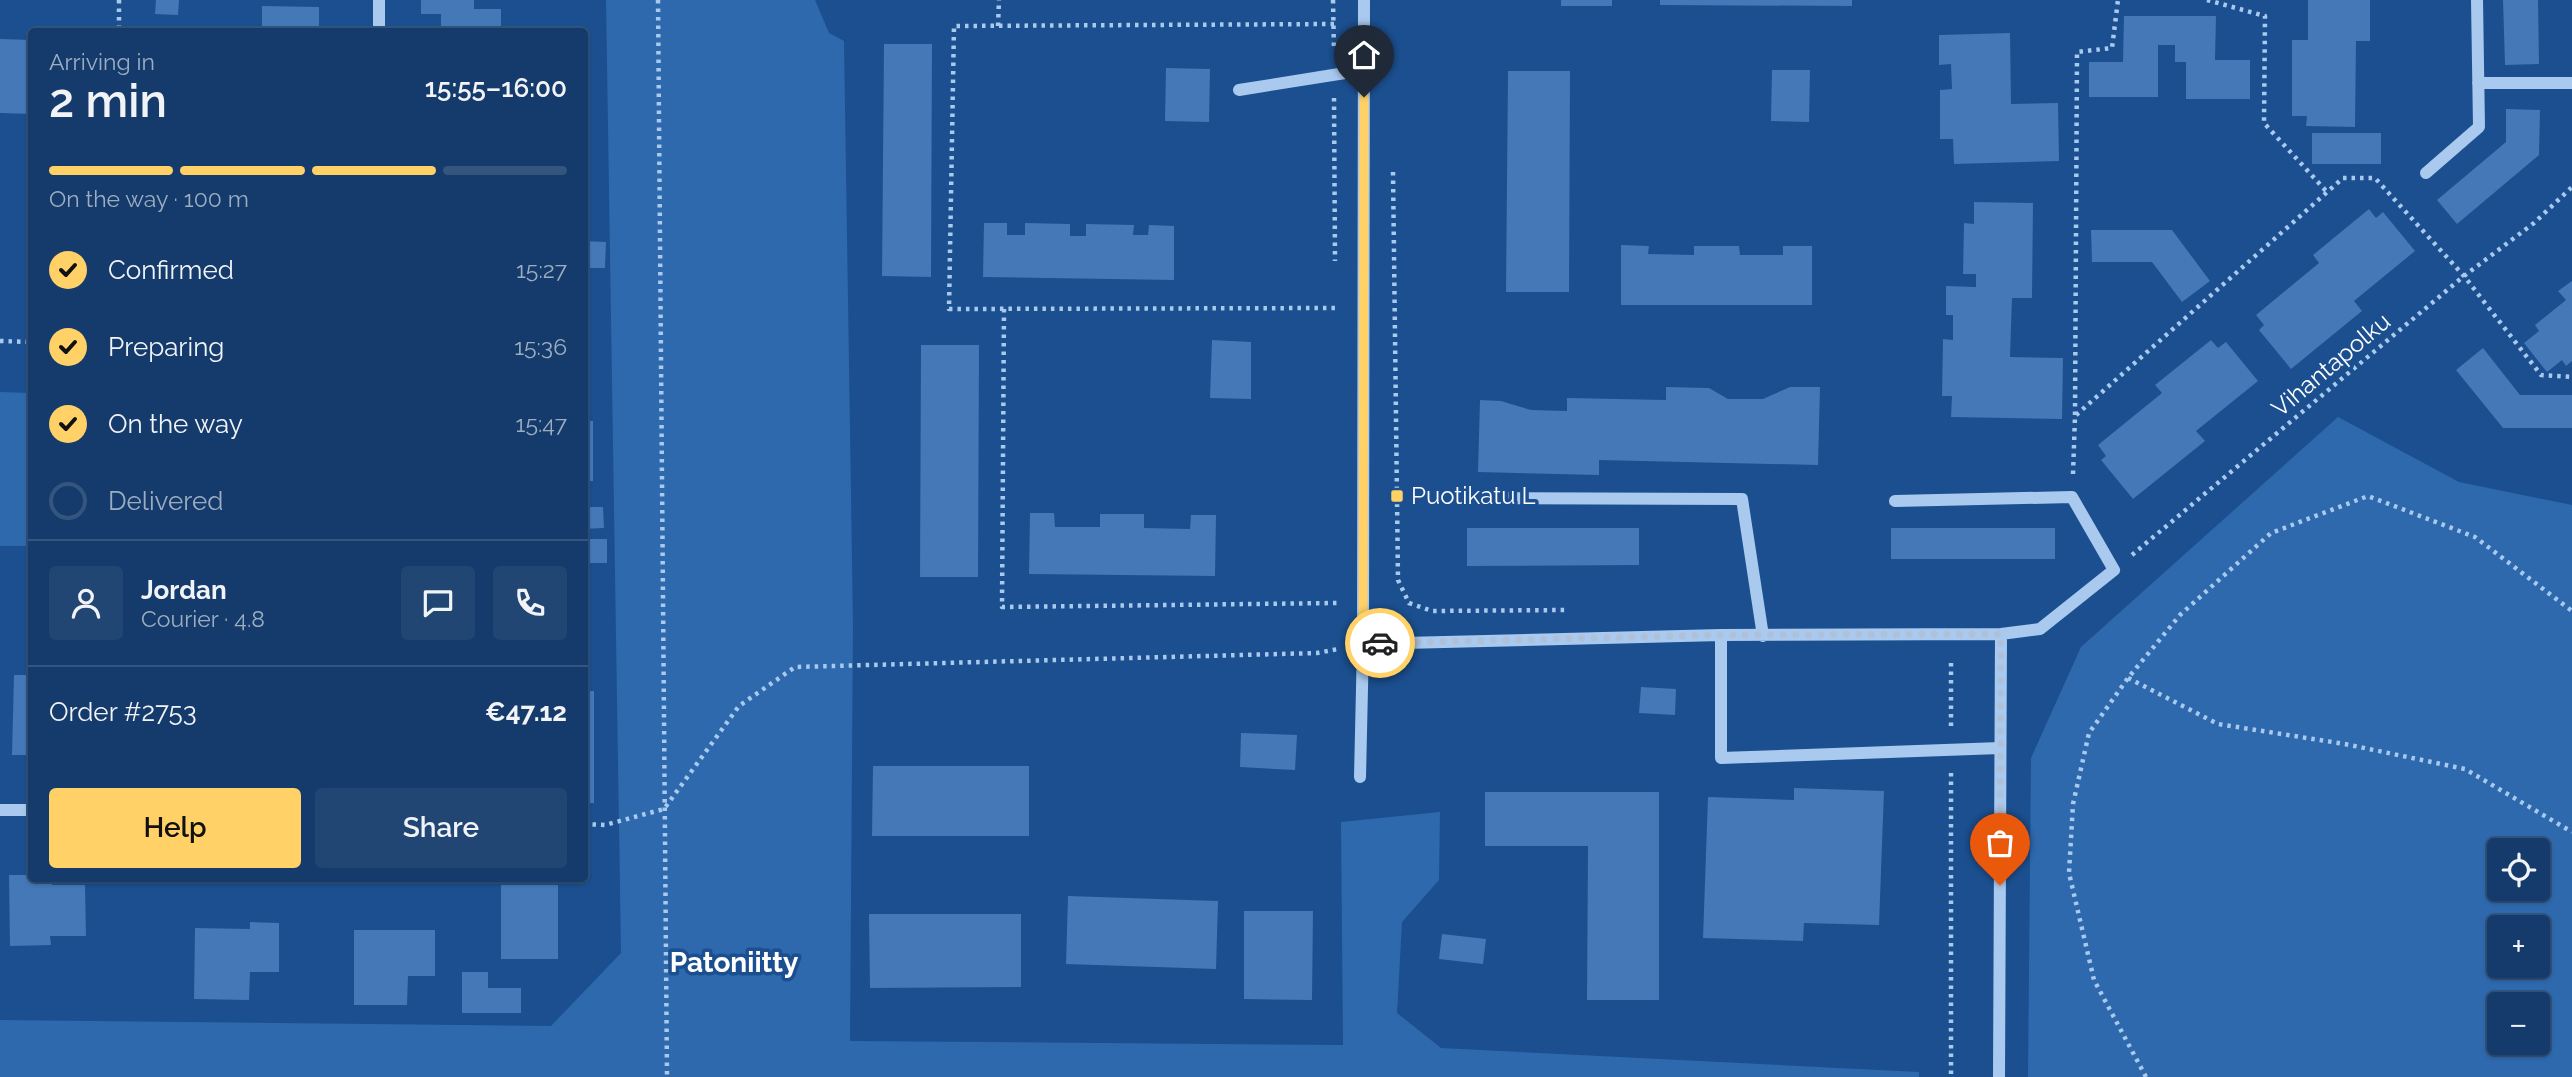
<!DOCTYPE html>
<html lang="en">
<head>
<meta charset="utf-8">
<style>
	:root { --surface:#143b6b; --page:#214673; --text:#f1f3f6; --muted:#9dadc1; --line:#33557e; --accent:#ffd166 }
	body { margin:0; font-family:Raleway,sans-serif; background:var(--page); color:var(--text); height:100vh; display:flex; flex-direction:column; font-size:26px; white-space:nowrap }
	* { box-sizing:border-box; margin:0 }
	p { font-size:23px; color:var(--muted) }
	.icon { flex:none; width:38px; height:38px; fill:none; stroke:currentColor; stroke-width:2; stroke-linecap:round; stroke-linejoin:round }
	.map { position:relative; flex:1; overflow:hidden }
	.drawer { position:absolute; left:28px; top:28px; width:560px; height:854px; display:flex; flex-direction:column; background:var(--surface); border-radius:7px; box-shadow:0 2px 5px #0004,0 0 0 2px var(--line) }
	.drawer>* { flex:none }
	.fabs { position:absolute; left:2487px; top:838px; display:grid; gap:14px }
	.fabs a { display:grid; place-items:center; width:63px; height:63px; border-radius:7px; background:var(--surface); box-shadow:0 2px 5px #0004,0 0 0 2px var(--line); font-size:35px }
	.pin { position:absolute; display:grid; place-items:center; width:60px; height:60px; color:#fff; margin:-72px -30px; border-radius:50% 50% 50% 0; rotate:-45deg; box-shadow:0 0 7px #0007 }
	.pin .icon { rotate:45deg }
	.courier { position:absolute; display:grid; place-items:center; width:70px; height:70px; margin:-35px; border:5px solid #ffd166; border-radius:50%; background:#fff; color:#222; box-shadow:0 2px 9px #0007 }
	.summary em { font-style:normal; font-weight:600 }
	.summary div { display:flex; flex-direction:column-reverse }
	.summary { display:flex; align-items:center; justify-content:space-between; height:119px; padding:0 21px }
	h1 { font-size:46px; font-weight:600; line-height:52px }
	.bar { display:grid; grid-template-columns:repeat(4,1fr); gap:10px 7px; align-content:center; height:84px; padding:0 21px }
	.bar i { height:9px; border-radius:5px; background:var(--line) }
	.bar .selected { background:var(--accent) }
	.bar p { grid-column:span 4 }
	.line { display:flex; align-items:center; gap:18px; padding:0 21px; border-top:2px solid var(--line) }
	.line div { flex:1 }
	.round { display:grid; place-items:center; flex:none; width:74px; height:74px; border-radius:7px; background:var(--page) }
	ol { padding:0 21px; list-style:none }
	li { display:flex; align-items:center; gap:21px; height:77px }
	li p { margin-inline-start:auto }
	li .icon { padding:7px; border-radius:50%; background:var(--accent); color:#111; stroke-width:4 }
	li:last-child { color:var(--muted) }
	li i { width:38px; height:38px; border:4px solid var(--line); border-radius:50% }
	.button { display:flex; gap:14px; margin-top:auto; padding:14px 21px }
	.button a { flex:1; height:80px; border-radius:7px; background:var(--accent); color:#111; font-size:28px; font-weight:600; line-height:80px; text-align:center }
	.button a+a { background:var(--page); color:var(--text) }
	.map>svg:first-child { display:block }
</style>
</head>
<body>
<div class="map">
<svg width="2572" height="1077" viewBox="0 0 2572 1077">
	<rect width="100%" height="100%" fill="#1b4f8f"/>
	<path fill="#2e69ad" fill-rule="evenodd" d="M606,0H815L829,33L844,41L853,624L850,1041L1343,1045L1341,822L1440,812L1439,880L1402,922L1397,1013L1441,1048L1919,1072V1077H0V1020L551,1026L621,953Z
		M0,392L31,393V546H0Z
		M2338,417L2459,482L2572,505V1077H2028L2031,758L2081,647ZM2538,850V889H2499V850ZM2499,928H2538V966H2499ZM2499,1004H2538V1043H2499Z"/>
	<path fill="#4478b7" d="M156,0H179L178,15L155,14Z
		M421,0H474V9H501V32H441V14H421Z
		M1561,0H1612V6H1561Z
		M1660,0H1852V6L1660,5Z
		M2308,0H2370V41H2356L2355,127L2306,126L2307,116H2292V40H2308Z
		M2503,0H2538L2539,64L2505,65Z
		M262,6L319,7V32H262Z
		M2124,16H2216L2215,60H2250V99H2186V62H2175V45H2158V97H2089V62H2123Z
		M2010,33L2011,104L2058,103L2059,161L1954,164L1953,139H1940V90L1952,89L1951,64L1939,65V35Z
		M0,39L32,40V114L0,113Z
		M884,44H932L931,277L882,276Z
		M1166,68L1210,69L1209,122L1165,121Z
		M1772,70H1810L1809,122L1771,121Z
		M1508,71H1570L1569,292H1506Z
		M2506,109L2540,110L2539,155L2457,224L2437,200L2506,142Z
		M2312,133H2381V164H2312Z
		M1974,202L2033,203L2032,298H2012L2010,357L2063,358L2062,419L1951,417L1952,396H1942L1943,339L1953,340V315H1946V286L1976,287V274H1963L1964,223L1974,224Z
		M2369,209L2376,218L2383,212L2415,251L2354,301L2362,311L2291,369L2259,330L2264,325L2256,315L2319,263L2313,255Z
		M984,223H1007V235H1025V223L1070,224V236H1086V224L1134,225L1133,235H1148L1149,225L1174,226V280L983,277Z
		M2091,230H2172L2210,281L2182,302L2152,262H2092Z
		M584,241L606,242L605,268H584Z
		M1621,245L1649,246L1648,254L1694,255V246H1739L1740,255H1783V246H1812V305H1621Z
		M2572,281V361L2566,366L2562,360L2547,372L2524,343L2539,331L2535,325L2566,300L2558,291Z
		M1212,340L1251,342V399L1210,398Z
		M2211,340L2218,348L2226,342L2258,381L2196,431L2205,441L2133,499L2101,460L2106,456L2098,445L2162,393L2155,385Z
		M921,345H979L978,577H920Z
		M2483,348L2520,395H2572V428H2503L2456,370Z
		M1666,387L1709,388L1728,399H1763L1790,387H1820L1818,465L1599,460V475L1478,472L1480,400L1501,401L1531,410L1567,411V398L1666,400Z
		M584,421H593V481H584Z
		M584,507H603L604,528L584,529Z
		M1030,513H1054L1055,527H1100V514H1144V528L1190,529L1191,515H1216L1215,576L1029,574Z
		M1467,528H1639V565L1467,566Z
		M1891,528H2055V559H1891Z
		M584,539H607V563H584Z
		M14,675H32V755H12Z
		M1641,687L1676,689L1675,715L1639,713Z
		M584,691H594V803H584Z
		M1241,733L1297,735L1295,770L1240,767Z
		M873,766H1029V836H872Z
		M1794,788L1884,791L1879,925L1804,923L1803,941L1703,938L1708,797L1794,800Z
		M1485,792H1659V1000H1587L1588,846H1485Z
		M9,875H32V878H52V885H85L86,936H50L51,945L10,946Z
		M501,885H558V959H501Z
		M1068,896L1218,901L1216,969L1066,964Z
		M1244,911H1313L1312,1000L1244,999Z
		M869,914H1021V987L870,988Z
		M250,922L279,923V972H250L249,1000L194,999L195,928L250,929Z
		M354,930H435V976H408L407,1005H354Z
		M1442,934L1486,939L1483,964L1439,959Z
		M462,972H488V988H521V1013H462Z"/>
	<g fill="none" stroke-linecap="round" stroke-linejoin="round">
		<path stroke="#a9c9ee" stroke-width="4.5" stroke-dasharray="3.5 5" stroke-linecap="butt" d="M119,0V32
			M658,0L667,1077
			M1333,0L1334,51
			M2207,0L2265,16L2264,123L2327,192
			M1334,24L954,26L949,309L1335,308
			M998,26L999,0
			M1334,98L1335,261
			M1393,172L1398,580L1409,603L1432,611L1568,610
			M1004,309L1002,607L1337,603
			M0,341L32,342
			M2075,415L2077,52L2112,48L2118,0
			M2073,474L2075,416L2343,178H2375L2464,276L2541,375L2572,377
			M2132,555L2464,276L2534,223L2572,187
			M2128,678L2218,724L2345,744L2465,769L2572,832
			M1951,726V658
			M1951,773V1077
			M584,824L605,825L664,809L739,706L795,667L1317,653L1338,649
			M2146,1077L2094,980L2069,873L2073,804L2089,733L2128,678L2180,615L2271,533L2368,496L2475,537L2572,611"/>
		<path stroke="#a9c9ee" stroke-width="12" d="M379,0V32
			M1364,0L1363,644L1721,635L2001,634L2040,629L2114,570L2072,497L1895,501
			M2478,83H2572
			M1239,90L1364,70
			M2426,173L2479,127L2477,0
			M1468,498L1742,499L1763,636
			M1721,635V758L2000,748
			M1360,777L1363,644
			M0,810H32
			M1999,1077L2001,634"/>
	</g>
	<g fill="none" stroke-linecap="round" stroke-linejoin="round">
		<path stroke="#afc1d8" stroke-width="7" stroke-dasharray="0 12.6" d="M1380,643L1721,635L2001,634L2000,885"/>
		<path stroke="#ffd166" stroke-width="9" d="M1364,97L1363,644L1380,643"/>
	</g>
	<rect fill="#ffd166" stroke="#1b4f8f" stroke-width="2.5" x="1390" y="489" width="14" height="14" rx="3.5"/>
	<g text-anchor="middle" stroke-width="7" stroke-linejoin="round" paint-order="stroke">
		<g font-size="24" fill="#fff" stroke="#1b4f8f">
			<text transform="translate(2331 365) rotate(-40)" y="8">Vihantapolku</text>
		</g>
		<g font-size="24" fill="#fff" stroke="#1b4f8f" text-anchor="start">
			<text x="1411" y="504">Puotikatu L</text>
		</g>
		<g font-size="28" font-weight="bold" fill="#fff" stroke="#1b4f8f">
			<text x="734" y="972">Patoniitty</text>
		</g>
	</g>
</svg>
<div class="fabs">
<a><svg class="icon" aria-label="locate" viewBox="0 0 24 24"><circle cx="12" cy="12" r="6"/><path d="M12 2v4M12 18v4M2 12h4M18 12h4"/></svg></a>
<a>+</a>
<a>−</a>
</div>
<div class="pin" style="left:2000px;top:885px;background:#ea580c"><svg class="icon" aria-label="bag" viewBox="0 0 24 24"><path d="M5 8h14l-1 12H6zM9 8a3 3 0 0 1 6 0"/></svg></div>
<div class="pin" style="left:1364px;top:97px;background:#1f2937"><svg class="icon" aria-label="home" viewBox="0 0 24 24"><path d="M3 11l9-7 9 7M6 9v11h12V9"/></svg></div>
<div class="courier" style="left:1380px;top:643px"><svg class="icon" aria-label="car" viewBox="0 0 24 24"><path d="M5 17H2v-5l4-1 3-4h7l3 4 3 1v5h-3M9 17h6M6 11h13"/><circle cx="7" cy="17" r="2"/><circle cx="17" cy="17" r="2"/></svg></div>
<section class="drawer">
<div class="summary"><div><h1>2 min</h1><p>Arriving in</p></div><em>15:55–16:00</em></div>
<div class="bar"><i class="selected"></i><i class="selected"></i><i class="selected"></i><i></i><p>On the way · 100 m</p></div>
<ol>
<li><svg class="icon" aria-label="check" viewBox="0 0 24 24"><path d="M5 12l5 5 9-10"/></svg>Confirmed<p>15:27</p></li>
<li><svg class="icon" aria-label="check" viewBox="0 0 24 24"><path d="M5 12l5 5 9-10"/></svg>Preparing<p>15:36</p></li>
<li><svg class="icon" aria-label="check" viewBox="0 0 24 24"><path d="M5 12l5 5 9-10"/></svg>On the way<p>15:47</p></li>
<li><i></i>Delivered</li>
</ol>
<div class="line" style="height:126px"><a class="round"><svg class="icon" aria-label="person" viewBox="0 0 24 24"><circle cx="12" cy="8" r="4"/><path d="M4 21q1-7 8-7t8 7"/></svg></a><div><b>Jordan</b><p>Courier · 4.8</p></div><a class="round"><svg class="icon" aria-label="chat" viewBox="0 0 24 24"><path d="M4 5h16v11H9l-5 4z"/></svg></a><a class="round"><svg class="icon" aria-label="phone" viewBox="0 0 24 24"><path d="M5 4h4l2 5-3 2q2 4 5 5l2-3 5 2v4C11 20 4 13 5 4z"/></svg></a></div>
<div class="line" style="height:91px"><div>Order #2753</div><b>€47.12</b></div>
<div class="button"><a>Help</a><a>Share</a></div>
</section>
</div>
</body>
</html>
